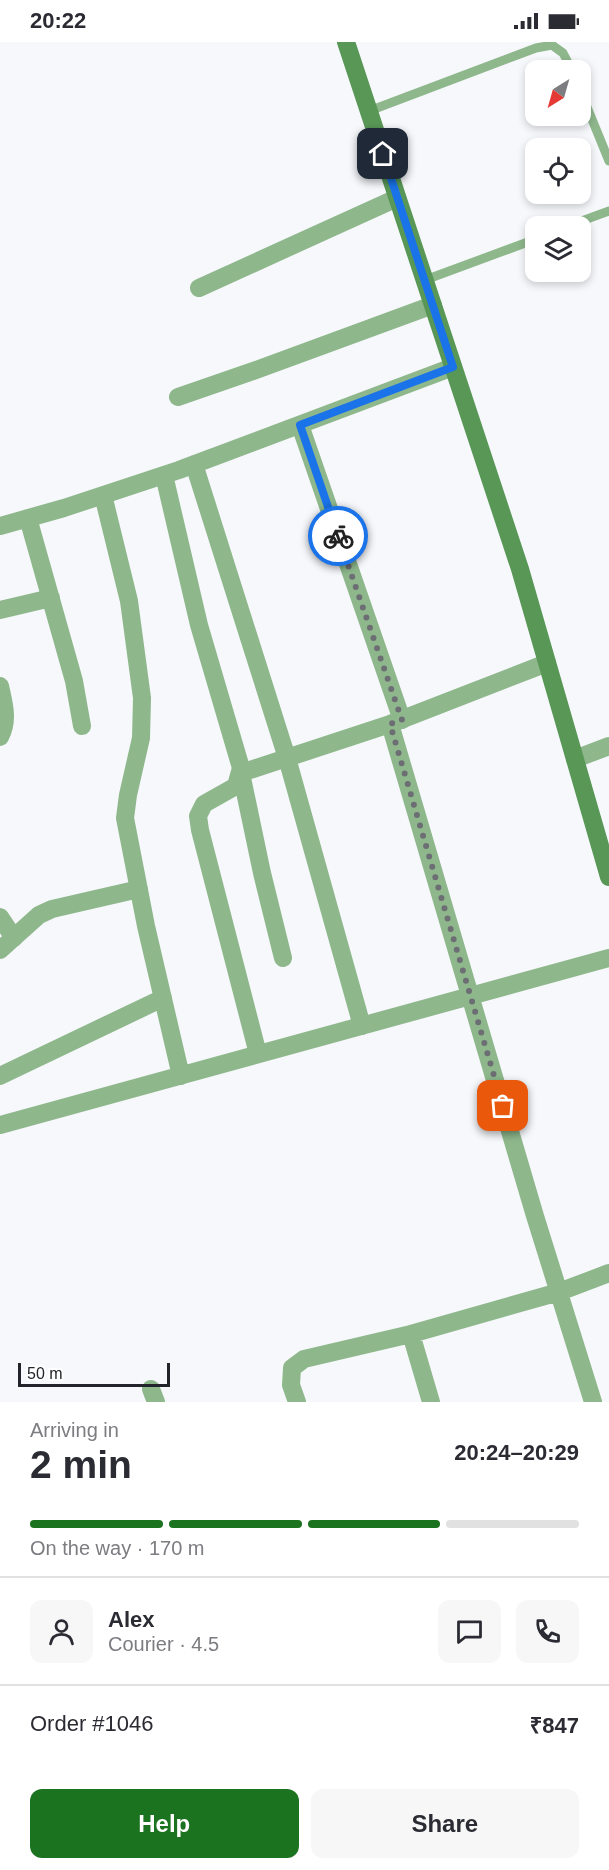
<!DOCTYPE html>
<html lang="en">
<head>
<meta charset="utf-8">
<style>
	:root { --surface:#fff; --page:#f7f7f7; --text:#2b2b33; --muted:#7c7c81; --line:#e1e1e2; --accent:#1c731f }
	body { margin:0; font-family:Helvetica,sans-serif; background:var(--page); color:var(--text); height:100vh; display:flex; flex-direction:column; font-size:22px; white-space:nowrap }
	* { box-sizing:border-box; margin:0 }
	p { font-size:20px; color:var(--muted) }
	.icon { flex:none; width:33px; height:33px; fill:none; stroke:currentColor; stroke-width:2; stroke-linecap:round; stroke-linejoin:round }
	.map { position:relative; height:1360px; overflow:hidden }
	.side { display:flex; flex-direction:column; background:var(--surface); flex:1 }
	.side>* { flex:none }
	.needle { width:39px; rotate:217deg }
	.tools { position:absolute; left:525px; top:18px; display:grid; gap:12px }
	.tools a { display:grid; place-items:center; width:66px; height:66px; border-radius:12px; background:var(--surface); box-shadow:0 3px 9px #0003; font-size:30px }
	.scale { position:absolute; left:18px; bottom:15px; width:152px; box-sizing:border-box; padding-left:6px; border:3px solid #23242b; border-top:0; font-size:16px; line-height:21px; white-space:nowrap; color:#23242b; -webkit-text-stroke:4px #fff; paint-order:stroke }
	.pin { position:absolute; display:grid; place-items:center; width:51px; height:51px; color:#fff; margin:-26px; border-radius:12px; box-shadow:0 3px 9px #0006 }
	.courier { position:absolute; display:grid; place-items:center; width:60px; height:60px; margin:-30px; border:4px solid #1a73e8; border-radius:50%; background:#fff; color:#222; box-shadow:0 2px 8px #0007 }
	.head em { font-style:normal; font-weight:800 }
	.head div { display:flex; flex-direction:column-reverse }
	.head { display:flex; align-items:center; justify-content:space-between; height:102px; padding:0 30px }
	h1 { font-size:39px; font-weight:800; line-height:45px }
	.bar { display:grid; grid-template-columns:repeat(4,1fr); gap:9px 6px; align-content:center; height:72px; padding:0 30px }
	.bar i { height:8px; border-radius:4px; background:var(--line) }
	.bar .current { background:var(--accent) }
	.bar p { grid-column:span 4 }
	.line { display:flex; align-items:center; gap:15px; padding:0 30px; border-top:2px solid var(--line) }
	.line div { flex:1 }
	.round { display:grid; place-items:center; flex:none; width:63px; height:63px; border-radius:12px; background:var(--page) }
	.primary-button { display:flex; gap:12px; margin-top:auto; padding:12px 30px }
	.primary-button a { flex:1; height:69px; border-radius:12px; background:var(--accent); color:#fff; font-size:24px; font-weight:800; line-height:69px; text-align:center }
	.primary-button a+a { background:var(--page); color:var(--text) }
	.status { display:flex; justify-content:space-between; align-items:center; height:42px; padding:0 30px; background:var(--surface); direction:ltr }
	.status svg { height:16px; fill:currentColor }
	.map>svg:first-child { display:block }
</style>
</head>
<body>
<div class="status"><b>20:22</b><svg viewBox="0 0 49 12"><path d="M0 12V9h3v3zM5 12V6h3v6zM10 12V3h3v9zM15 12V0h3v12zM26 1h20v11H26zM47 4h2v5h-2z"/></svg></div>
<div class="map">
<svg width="609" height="1360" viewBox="0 0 609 1360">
	<rect width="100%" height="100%" fill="#f7f8fc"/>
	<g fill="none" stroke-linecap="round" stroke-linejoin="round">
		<path stroke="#8eb88c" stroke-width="9" d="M580,48L609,119
			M369,69L536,6L552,3L563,11L572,28
			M568,184L609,169
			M425,238L536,197"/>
		<path stroke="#8eb88c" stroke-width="18" d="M199,246L397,156
			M178,355L256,328L433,263
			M300,383L402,678
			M194,422L287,716L362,984
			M164,433L199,583L241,726L236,744L204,762L198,774L200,788L258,1012
			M103,453L129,559L142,656L141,696L128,753L125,776L146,884L181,1034
			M28,476L74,639L82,684
			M0,484L64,466L179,428L453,325
			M0,568L51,556
			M0,644C4,662 9,678 0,695
			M390,682L535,1174L593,1360
			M575,717L609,704
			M0,875L14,896
			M0,908L39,873L52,867L139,847
			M283,916L262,831L241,731L390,682L547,621
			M0,1034L163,956
			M0,1083L609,916
			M151,1347L156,1360
			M297,1360L291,1343L292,1326L304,1317L411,1292
			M431,1360L411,1292L559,1250L609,1231"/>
		<path stroke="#589756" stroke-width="18" d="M346,0L520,527L609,835"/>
	</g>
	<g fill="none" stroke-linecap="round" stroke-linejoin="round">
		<path stroke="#6d6e74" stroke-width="6" stroke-dasharray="0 10.8" d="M338,494L402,678L390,682L503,1064"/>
		<path stroke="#1a73e8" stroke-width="8" d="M338,494L300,383L453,325L383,112"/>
	</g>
</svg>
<div class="tools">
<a><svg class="needle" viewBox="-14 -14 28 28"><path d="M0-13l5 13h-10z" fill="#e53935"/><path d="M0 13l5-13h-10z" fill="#7c7c81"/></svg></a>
<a><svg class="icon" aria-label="locate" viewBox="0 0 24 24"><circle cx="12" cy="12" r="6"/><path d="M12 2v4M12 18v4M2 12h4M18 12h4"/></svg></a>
<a><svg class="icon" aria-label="layers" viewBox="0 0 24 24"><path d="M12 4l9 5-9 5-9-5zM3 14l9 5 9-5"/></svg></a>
</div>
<div class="scale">50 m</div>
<div class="pin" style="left:503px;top:1064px;background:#ea580c"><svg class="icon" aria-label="bag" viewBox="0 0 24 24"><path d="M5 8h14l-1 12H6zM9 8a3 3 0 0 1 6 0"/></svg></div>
<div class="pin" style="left:383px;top:112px;background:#1f2937"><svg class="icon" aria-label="home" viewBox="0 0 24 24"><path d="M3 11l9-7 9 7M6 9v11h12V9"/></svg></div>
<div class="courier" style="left:338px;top:494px"><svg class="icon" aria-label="bike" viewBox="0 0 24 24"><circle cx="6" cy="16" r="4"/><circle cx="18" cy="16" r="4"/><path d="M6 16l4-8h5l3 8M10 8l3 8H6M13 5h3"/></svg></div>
</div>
<section class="side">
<div class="head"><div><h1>2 min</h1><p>Arriving in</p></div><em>20:24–20:29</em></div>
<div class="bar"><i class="current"></i><i class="current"></i><i class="current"></i><i></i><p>On the way · 170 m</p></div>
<div class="line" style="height:108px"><a class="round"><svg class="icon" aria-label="person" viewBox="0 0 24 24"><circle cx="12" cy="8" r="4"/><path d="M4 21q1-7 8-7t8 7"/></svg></a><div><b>Alex</b><p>Courier · 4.5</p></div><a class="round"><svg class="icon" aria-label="chat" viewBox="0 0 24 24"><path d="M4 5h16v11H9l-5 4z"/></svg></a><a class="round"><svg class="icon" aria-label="phone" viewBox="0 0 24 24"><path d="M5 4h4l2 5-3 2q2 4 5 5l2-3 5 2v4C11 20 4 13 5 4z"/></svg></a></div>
<div class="line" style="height:78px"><div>Order #1046</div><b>₹847</b></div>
<div class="primary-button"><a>Help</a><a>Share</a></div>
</section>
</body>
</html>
